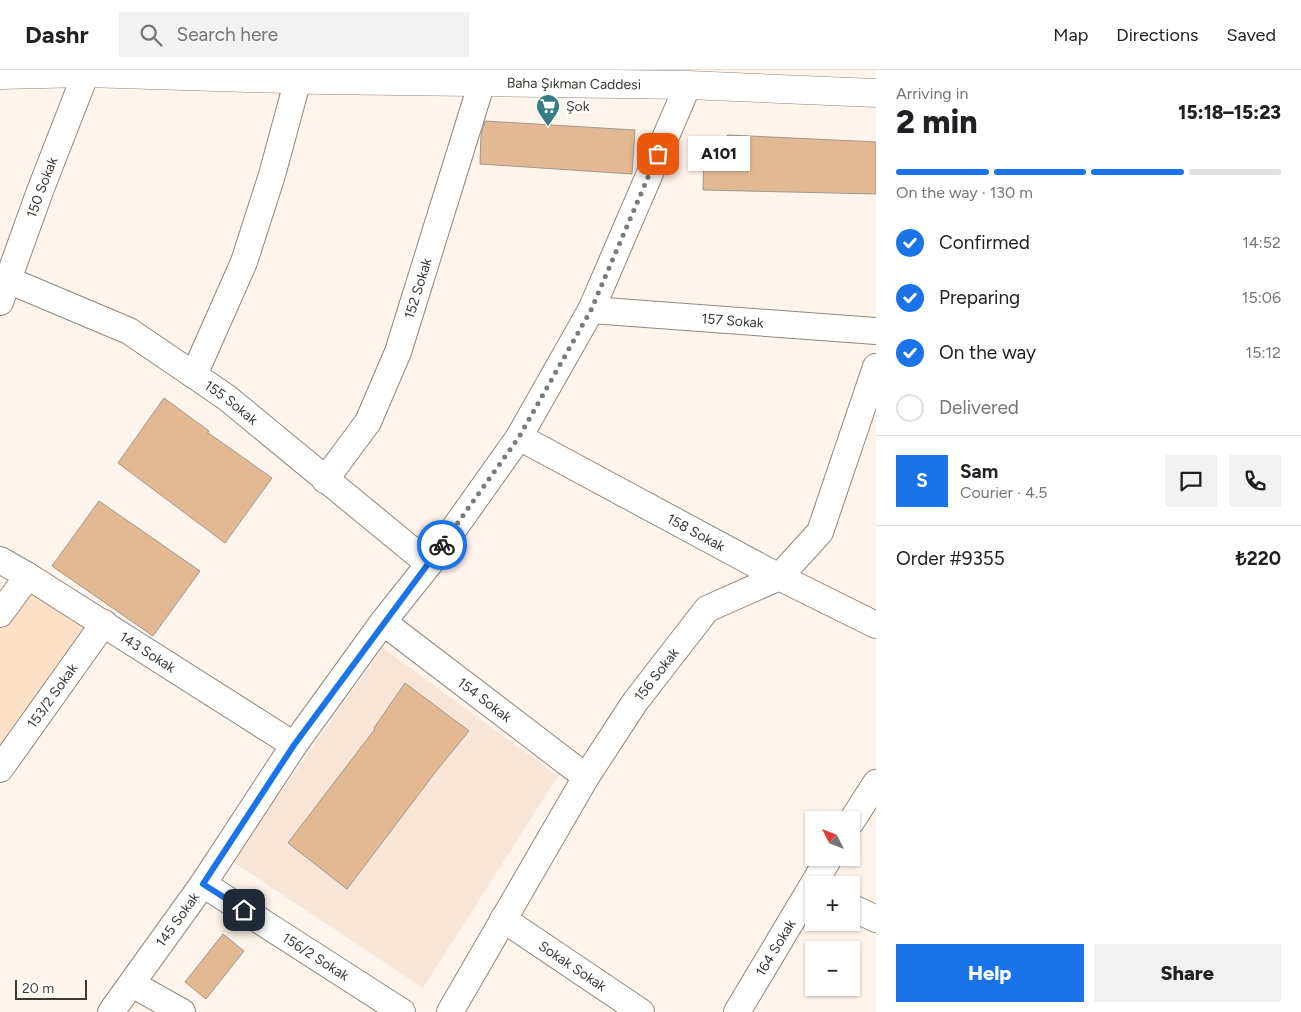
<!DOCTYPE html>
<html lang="en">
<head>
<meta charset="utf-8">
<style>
	:root { --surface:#fff; --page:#f2f2f2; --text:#202124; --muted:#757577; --line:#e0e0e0; --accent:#1a73e8 }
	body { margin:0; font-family:Figtree,sans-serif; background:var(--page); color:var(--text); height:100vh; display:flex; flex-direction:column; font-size:19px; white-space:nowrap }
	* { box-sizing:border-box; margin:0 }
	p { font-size:16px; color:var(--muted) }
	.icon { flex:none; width:28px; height:28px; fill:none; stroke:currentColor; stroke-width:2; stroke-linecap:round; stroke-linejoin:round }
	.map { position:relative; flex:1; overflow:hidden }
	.sheet { display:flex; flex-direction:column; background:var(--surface); width:425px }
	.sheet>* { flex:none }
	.needle { width:32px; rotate:312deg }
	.buttons { position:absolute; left:805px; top:741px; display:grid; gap:10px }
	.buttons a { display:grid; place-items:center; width:55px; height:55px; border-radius:0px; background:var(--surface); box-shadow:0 1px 4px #0004; font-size:25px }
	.scale { position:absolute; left:15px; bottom:12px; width:72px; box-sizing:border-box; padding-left:5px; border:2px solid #3d3834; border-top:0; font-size:14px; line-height:18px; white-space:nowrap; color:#3d3834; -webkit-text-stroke:4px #fff; paint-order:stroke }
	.pin { position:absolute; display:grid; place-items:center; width:42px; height:42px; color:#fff; margin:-21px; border-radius:10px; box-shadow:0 2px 8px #0006 }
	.courier { position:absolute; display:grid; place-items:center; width:50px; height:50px; margin:-25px; border:4px solid #1a73e8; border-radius:50%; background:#fff; color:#222; box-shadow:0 1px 6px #0007 }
	.bubble { position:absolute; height:35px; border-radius:0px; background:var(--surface); box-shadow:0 1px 4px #0004; font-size:16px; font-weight:800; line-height:35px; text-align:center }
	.summary em { font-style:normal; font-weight:800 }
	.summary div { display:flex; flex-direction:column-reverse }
	.summary { display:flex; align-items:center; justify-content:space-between; height:85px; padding:0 20px }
	h1 { font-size:32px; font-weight:800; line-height:38px }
	.bar { display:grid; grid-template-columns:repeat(4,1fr); gap:8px 5px; align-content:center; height:60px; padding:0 20px }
	.bar i { height:6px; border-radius:4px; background:var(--line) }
	.bar .selected { background:var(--accent) }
	.bar p { grid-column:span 4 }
	.line { display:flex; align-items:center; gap:12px; padding:0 20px; border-top:1px solid var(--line) }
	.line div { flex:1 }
	.round { display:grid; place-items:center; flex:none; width:52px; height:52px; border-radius:0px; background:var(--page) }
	ol { padding:0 20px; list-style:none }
	li { display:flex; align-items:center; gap:15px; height:55px }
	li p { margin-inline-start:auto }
	li .icon { padding:5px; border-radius:50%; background:var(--accent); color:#fff; stroke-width:4 }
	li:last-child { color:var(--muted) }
	li i { width:28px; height:28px; border:2px solid var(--line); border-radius:50% }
	.cta { display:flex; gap:10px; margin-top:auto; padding:10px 20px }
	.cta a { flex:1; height:58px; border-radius:0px; background:var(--accent); color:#fff; font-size:20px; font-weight:800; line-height:58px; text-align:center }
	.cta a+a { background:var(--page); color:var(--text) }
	header { display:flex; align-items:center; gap:30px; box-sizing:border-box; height:70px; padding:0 25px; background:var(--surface); border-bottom:1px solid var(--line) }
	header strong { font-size:24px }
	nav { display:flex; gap:28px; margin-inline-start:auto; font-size:18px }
	.search { width:350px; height:45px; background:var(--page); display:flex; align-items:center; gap:12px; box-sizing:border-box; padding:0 18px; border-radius:0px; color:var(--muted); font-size:19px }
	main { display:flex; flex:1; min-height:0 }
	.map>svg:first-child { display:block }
</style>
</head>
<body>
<header>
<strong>Dashr</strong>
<div class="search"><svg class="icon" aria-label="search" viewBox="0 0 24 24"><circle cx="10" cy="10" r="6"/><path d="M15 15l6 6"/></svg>Search here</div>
<nav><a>Map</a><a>Directions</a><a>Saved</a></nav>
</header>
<main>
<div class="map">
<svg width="876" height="942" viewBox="0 0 876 942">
	<rect width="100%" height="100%" fill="#fef4ec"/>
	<path fill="#f8e5d5" d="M383,578L558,706L423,918L232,791Z"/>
	<path fill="#fce0c8" d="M28,506L104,553L0,699V544Z"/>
	<path fill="#e3b994" stroke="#a1968d" d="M485,51L635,60L632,104L480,94L481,65Z
		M728,65L876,72V124L703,120L704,87Z
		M164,328L209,361L207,362L272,408L225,473L118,393Z
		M99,431L200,501L153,566L52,496Z
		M405,613L469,661L437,700L347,819L288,773L375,659L374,658Z
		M223,864L244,881L206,929L185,912Z"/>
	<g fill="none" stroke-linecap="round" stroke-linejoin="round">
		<g stroke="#92877d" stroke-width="28">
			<g id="minor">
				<path id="s1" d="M8,210L129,261L226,327L429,494"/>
				<path id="s2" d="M0,232L40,121L86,3"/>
				<path id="s3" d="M591,240L876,261"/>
				<path d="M194,305L244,192L272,105L298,9"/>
				<path id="s4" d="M519,367L779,507L876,555"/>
				<path id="s5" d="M325,410L368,352L398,282L482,12"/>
				<path id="s6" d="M0,490L28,506L294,675"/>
				<path d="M0,544L28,506"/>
				<path id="s7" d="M383,552L586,707"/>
				<path id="s8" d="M0,699L104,553"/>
				<path d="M851,752L876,713"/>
				<path id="s9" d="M203,814L402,942"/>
				<path d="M851,837L876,849"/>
				<path id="s10" d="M503,849L641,942"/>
				<path d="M132,914L182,942"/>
				<path id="s11" d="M111,942L203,814L294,675L383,552L429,494L519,367L591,240L688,15"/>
				<path id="s12" d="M450,942L586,707L635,632L707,539L779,507L820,462L876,297"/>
				<path id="s13" d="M737,942L829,788"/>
			</g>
		</g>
		<g stroke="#92877d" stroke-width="29">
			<g id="secondary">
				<path id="s14" d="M0,5L86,3L318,10L688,15L876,23"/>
			</g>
		</g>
		<use href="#minor" stroke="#fff" stroke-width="26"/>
		<use href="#secondary" stroke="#fff" stroke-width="28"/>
	</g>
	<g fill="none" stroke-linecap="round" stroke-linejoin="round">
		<path stroke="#817a74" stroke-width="5" stroke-dasharray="0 9" d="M442,475L519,367L591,240L658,84"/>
		<path stroke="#1a73e8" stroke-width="6" d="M244,840L203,814L294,675L442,475"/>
	</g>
	<defs>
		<g id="supermarket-pin" transform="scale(1.25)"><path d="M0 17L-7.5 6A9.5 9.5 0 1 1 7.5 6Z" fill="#367b88" stroke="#fff"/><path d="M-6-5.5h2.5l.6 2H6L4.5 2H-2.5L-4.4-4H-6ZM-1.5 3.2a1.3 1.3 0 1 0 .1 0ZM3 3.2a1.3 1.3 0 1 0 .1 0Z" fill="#fff"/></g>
	</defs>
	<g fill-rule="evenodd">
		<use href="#supermarket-pin" x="548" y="36"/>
	</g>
	<g text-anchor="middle" stroke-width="4" stroke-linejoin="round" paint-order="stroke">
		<g font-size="14" fill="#3d3834" stroke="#fff">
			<text dy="5" stroke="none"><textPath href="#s14" startOffset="574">Baha Şıkman Caddesi</textPath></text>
			<text dy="5" stroke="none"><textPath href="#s2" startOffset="122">150 Sokak</textPath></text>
			<text dy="5" stroke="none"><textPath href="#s5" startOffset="215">152 Sokak</textPath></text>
			<text dy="5" stroke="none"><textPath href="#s3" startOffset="142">157 Sokak</textPath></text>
			<text dy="5" stroke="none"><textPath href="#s1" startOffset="256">155 Sokak</textPath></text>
			<text dy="5" stroke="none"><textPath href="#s4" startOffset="201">158 Sokak</textPath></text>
			<text dy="5" stroke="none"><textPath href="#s6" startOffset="174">143 Sokak</textPath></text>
			<text dy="5" stroke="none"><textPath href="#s12" startOffset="396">156 Sokak</textPath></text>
			<text dy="5" stroke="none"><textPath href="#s8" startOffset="90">153/2 Sokak</textPath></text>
			<text dy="5" stroke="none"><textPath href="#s7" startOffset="128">154 Sokak</textPath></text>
			<text dy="5" stroke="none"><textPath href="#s11" startOffset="114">145 Sokak</textPath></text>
			<text dy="5" stroke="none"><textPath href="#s13" startOffset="75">164 Sokak</textPath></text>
			<text dy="5" stroke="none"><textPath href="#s9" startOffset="134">156/2 Sokak</textPath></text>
			<text dy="5" stroke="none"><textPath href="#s10" startOffset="84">Sokak Sokak</textPath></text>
		</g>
		<g font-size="14" fill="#3d3834" stroke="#fff" text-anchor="start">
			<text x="566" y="41">Şok</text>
		</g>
	</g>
</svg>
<div class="buttons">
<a><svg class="needle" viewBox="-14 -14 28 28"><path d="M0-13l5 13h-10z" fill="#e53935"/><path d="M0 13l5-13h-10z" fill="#757577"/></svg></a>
<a>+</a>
<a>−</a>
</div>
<div class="scale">20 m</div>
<div class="pin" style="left:658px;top:84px;background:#ea580c"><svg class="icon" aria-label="bag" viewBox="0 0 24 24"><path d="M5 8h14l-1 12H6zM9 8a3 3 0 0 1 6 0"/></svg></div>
<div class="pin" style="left:244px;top:840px;background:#1f2937"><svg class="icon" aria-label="home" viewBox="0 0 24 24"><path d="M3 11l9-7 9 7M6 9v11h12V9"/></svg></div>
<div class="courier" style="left:442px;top:475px"><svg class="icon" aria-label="bike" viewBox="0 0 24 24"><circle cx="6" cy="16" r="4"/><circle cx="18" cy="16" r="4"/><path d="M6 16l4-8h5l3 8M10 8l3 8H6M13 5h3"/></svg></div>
<div class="bubble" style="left:688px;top:66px;width:62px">A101</div>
</div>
<section class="sheet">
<div class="summary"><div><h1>2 min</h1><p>Arriving in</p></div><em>15:18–15:23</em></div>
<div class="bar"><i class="selected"></i><i class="selected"></i><i class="selected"></i><i></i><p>On the way · 130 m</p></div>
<ol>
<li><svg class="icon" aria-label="check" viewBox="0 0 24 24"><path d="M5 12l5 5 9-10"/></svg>Confirmed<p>14:52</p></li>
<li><svg class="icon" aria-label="check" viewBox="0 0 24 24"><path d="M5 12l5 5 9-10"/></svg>Preparing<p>15:06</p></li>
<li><svg class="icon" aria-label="check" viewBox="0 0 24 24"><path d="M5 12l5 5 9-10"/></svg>On the way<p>15:12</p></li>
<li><i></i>Delivered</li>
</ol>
<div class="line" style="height:90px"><b class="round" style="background:var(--accent);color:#fff">S</b><div><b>Sam</b><p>Courier · 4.5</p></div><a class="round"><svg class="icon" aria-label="chat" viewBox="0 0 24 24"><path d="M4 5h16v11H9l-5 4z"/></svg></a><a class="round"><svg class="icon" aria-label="phone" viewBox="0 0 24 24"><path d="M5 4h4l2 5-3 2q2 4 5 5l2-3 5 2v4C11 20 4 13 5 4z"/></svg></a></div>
<div class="line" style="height:65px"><div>Order #9355</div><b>₺220</b></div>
<div class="cta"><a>Help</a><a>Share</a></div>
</section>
</main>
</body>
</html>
